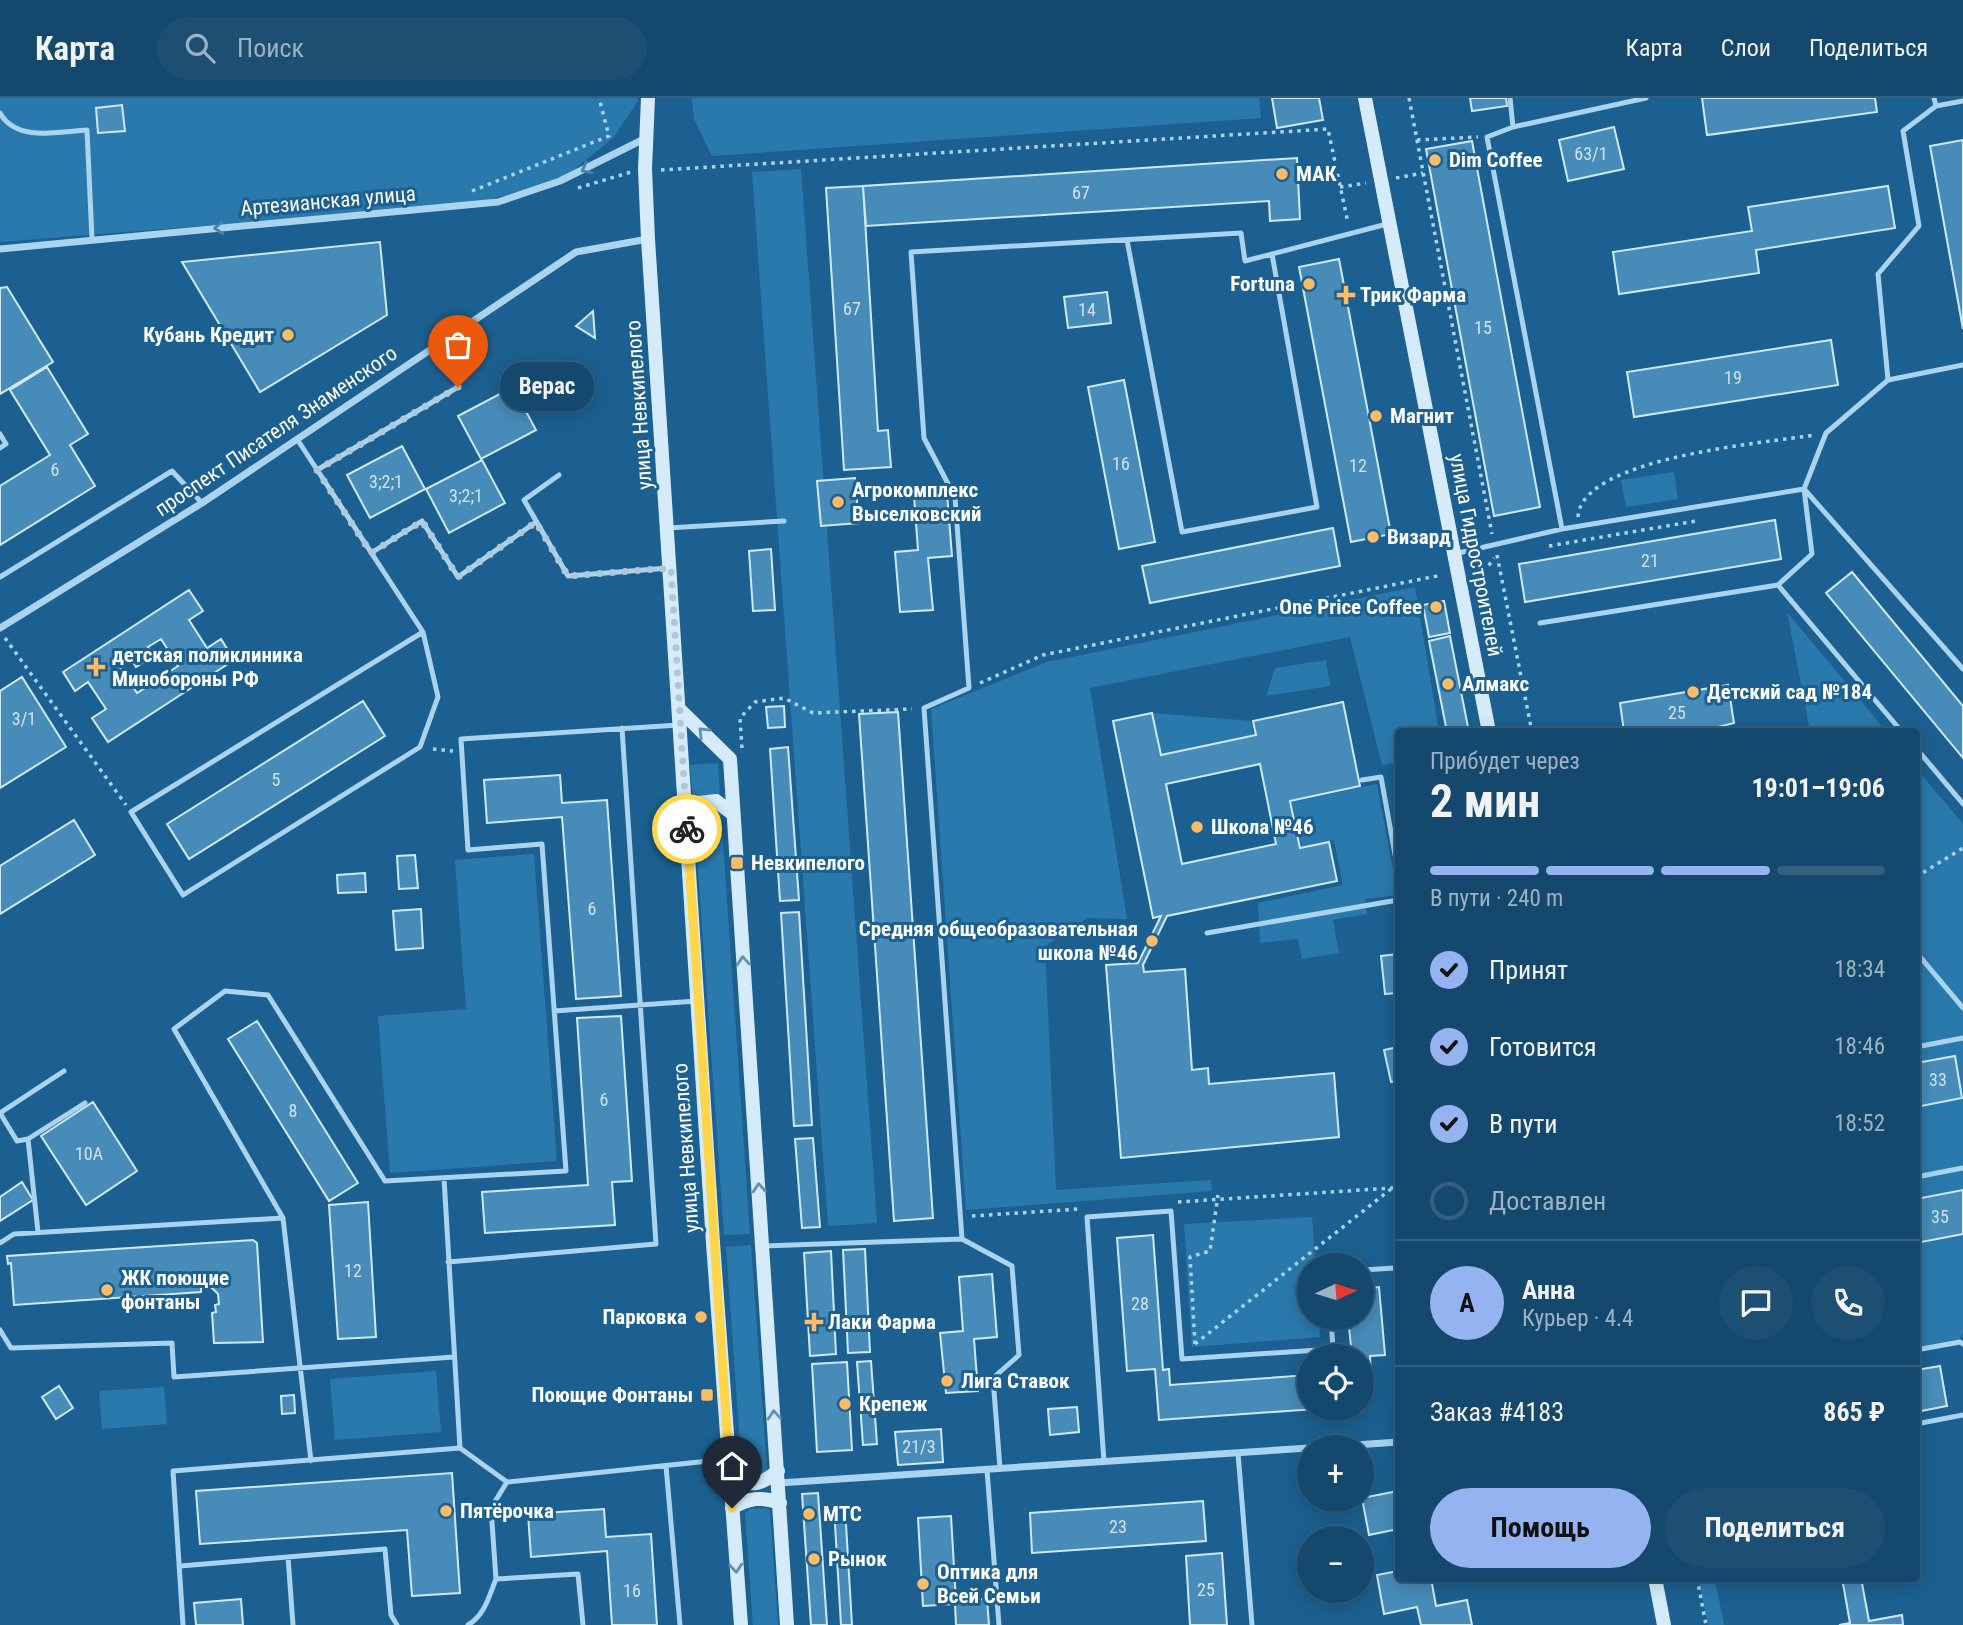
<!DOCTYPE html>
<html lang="ru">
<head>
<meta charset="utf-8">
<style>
	:root { --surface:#14486c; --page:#1d4f72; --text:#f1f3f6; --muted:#9db2c2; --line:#33607f; --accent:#95b2f1 }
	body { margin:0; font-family:"Roboto Condensed",sans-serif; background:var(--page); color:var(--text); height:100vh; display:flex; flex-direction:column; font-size:26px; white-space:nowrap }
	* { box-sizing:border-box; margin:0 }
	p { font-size:23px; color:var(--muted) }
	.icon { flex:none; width:38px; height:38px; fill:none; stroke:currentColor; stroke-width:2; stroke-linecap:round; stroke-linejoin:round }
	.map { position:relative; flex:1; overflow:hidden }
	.details { position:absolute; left:1395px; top:630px; width:525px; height:854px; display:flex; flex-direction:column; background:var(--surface); border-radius:7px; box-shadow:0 4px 18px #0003,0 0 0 2px var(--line) }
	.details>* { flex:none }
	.needle { width:46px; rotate:86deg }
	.buttons { position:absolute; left:1297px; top:1155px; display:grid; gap:14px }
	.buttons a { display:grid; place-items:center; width:77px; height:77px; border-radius:50%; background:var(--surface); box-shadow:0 4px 18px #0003,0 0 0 2px var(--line); font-size:35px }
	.pin { position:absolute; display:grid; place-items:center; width:60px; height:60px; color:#fff; margin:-72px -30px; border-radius:50% 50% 50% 0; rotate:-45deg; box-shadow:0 0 7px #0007 }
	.pin .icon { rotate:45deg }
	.courier { position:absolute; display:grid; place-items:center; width:70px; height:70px; margin:-35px; border:5px solid #ffd54a; border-radius:50%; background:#fff; color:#222; box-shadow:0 2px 9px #0007 }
	.bubble { position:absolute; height:49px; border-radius:24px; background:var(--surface); box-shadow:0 4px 18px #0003,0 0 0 2px var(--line); font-size:23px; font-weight:700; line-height:49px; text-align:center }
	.overview em { font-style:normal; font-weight:700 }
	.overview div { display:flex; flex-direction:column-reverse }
	.overview { display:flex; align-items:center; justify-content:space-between; height:119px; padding:0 35px }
	h1 { font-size:46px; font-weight:700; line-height:52px }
	.bar { display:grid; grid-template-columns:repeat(4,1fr); gap:10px 7px; align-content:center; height:84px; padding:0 35px }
	.bar i { height:9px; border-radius:5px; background:var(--line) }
	.bar .current { background:var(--accent) }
	.bar p { grid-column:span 4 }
	.line { display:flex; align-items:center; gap:18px; padding:0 35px; border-top:2px solid var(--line) }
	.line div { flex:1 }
	.round { display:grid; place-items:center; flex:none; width:74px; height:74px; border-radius:37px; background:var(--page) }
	ol { padding:0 35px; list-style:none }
	li { display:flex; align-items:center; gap:21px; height:77px }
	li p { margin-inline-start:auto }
	li .icon { padding:7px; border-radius:50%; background:var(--accent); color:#111; stroke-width:4 }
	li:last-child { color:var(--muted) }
	li i { width:38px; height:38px; border:4px solid var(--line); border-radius:50% }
	.primary-button { display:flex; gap:14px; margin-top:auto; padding:14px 35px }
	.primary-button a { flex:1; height:80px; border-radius:42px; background:var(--accent); color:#111; font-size:28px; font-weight:700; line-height:80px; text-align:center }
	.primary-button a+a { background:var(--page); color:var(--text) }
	header { display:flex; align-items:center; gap:42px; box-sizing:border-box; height:98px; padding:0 35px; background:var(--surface); border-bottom:2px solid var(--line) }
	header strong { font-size:33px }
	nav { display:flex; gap:38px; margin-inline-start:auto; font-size:24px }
	.search { width:490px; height:63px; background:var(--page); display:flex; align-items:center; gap:18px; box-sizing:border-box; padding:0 24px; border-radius:38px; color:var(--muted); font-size:26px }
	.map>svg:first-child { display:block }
</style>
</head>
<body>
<header>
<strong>Карта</strong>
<div class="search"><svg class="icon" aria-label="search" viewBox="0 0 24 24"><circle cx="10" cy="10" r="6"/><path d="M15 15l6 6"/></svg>Поиск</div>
<nav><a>Карта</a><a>Слои</a><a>Поделиться</a></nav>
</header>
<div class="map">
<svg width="1963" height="1527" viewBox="0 0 1963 1527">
	<rect width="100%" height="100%" fill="#1b6090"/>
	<path fill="#2a79ac" d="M0,0H638V3L613,40L560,83L467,107L0,144Z
		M692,0H1259L1261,20L712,58L694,21Z
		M801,71L877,1125L828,1128L752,74Z
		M1674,374L1678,401L1626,409L1621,382Z
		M1415,489L1439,633L1398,634V664L1382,667L1350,539L1090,590L1127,821L1087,820L1045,848L1056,1092L1211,1082L1212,1093L966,1112L931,611L1047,564Z
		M1787,514L1886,633H1810Z
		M1326,562L1330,588L1266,598L1275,570Z
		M1153,615L1251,623L1254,637L1162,656Z
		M718,665L720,699L715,696L693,701L690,667Z
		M1916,670L1963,726V1235L1959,1242L1916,1250Z
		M1377,686L1398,797L1365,801L1367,816L1333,822L1339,855L1302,861L1298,841L1260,845L1258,805L1343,787L1334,742L1302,749L1292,704Z
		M699,711H716L721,715L750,1136L724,1137L694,716Z
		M534,756L557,1063L390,1075L378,918L466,911L455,762Z
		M1312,1119L1315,1167H1309V1220H1319L1320,1239L1192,1249L1184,1126Z
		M751,1147L767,1372L764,1376L748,1378L742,1374L726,1149Z
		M436,1273L441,1334L335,1342L330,1281Z
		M164,1289L167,1326L102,1331L99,1293Z
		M766,1410L770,1412L778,1527H753L745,1415L750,1411Z
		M1698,1481H1715L1724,1527H1708Z"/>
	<path fill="#478cb9" stroke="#cfe9fa" stroke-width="2" fill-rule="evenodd" d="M1272,0H1319L1323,22L1277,30Z
		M1470,0H1506L1507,8L1472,13Z
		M1702,0H1875L1877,14L1707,37Z
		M122,7L125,33L98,35L96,10Z
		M1614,29L1624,71L1568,83L1559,42Z
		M1963,42V231L1930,48Z
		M1472,43L1540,409L1494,418L1426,51Z
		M1297,60L1300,121L1270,123L1269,103L866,128L863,88Z
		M863,88L878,333L888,332L891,369L844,372L826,90Z
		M1888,88L1895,130L1756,152L1759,175L1619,196L1613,154L1752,133L1748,109Z
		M380,144L387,217L260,294L182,164Z
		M1339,161L1391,436L1351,444L1299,169Z
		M7,189L53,264L0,296V190Z
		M1107,194L1111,225L1068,230L1064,199Z
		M593,213L595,240L576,228Z
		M1831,242L1838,287L1634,319L1627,274Z
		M47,269L88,336L70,347L95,388L0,447V388L50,357L10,292Z
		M1124,282L1155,444L1119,451L1088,289Z
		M513,289L536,332L481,361L458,318Z
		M402,348L425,391L370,420L347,377Z
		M482,362L505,405L449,435L426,391Z
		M855,380L859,425L821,428L817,383Z
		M947,395L952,458L928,460L933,512L900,514L895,454L918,452L914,398Z
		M1775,422L1781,461L1525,504L1519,466Z
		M1333,430L1340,468L1150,505L1142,468Z
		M771,451L775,512L753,513L749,453Z
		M1852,474L1963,608V660L1826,495Z
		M189,492L203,513L189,522L207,550L221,541L234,562L108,644L92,620L106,611L88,584L75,593L63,574ZM161,541L178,568L137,595L120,568L131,561L136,569L154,557L148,549Z
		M1444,503L1450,535L1429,539L1423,507Z
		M1450,538L1468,629L1447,634L1429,543Z
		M22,579L66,649L0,690V593Z
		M1728,587L1734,625L1698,634H1624L1620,605Z
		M363,603L385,638L189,761L167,726Z
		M1343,604L1360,688L1290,703L1300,750L1329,744L1337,783L1167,818L1143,867L1144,874L1185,871L1192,972L1208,970L1209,986L1334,975L1339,1039L1121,1060L1106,867L1138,865L1161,818L1153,820L1113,623L1152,615L1161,657L1256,637L1253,623ZM1260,666L1276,746L1182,766L1166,686Z
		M784,608L785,629L768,630L766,609Z
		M898,614L933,1120L894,1123L859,616Z
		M788,649L799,802L780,803L770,651Z
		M560,677L562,705L607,702L621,898L576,901L562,719L487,725L484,682Z
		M74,722L95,757L0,816V768Z
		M415,757L418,790L399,791L397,758Z
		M365,775L366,794L338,795L337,777Z
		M421,811L423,850L396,852L393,813Z
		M799,814L812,1027L794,1028L781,815Z
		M1398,856V895L1385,896L1381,858Z
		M621,918L632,1083L612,1084L615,1127L485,1135L482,1094L588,1087L577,920Z
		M257,923L358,1085L329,1103L228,941Z
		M1398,949V983L1391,984L1384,952Z
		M1955,958L1962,1000L1916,1009V965Z
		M93,1004L137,1073L86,1107L41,1038Z
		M813,1040L820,1129L802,1130L795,1041Z
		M22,1084L33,1102L0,1123V1099Z
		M1963,1092V1136L1916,1145V1101Z
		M368,1104L376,1239L338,1241L329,1107Z
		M1153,1137L1163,1272L1169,1271L1170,1287L1309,1277V1311H1316L1159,1322L1155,1271L1127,1273L1117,1140Z
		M253,1142L257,1145L263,1244L214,1245L212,1215L216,1214L215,1207L219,1206L218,1196L212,1190H201V1194L14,1207L11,1165L8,1166L7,1158Z
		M865,1151L870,1254L848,1255L843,1152Z
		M831,1153L836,1256L810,1258L804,1155Z
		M992,1176L997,1239L974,1241L978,1293L946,1295L940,1235L963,1233L959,1179Z
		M1379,1189L1385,1257L1370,1258L1371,1274L1362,1275V1258H1352L1348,1220H1362V1191Z
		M871,1263L877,1346L863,1347L857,1264Z
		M847,1264L852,1352L817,1354L812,1266Z
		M1940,1268L1947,1308L1916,1314V1272Z
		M59,1288L73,1310L56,1321L42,1299Z
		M294,1297L295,1315L282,1316L281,1298Z
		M1077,1309L1079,1334L1050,1337L1048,1311Z
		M941,1331L943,1364L898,1367L895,1334Z
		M452,1375L460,1495L412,1498L407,1432L200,1446L196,1393Z
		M1398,1393V1431L1369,1437L1362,1400Z
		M818,1395L827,1527H811L802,1396Z
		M1203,1403L1206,1443L1032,1455L1030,1415Z
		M845,1409L852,1527H841L834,1410Z
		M604,1411L606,1439L651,1436L657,1527H612L607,1453L531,1459L528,1416Z
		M951,1418L956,1503L987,1501L989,1527H956L955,1506L923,1508L918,1420Z
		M1222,1455L1227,1527H1190L1186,1458Z
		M1398,1473V1480H1431L1436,1508L1467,1502L1472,1527H1421L1417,1509L1384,1516L1377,1477Z
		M1842,1480H1861L1869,1523L1902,1517L1903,1527H1839L1850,1525Z
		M241,1501L243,1527H196L194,1505Z"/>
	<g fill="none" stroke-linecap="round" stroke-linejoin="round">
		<path stroke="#a9d3ee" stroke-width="3.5" stroke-dasharray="3.5 5" stroke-linecap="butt" d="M1409,0L1492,436
			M1417,42L1478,39
			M661,72L1328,31L1348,125
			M1396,80L1423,75
			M1340,89L1366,85
			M578,90L631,74
			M472,93L609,38L599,0
			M1578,419C1581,359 1767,345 1814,337
			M1549,448L1696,423
			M1497,457L1532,634
			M1474,475L1487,470L1494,460
			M5,540L126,707
			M980,585L1043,557L1442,477
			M742,650L740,620L755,604L784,600L813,615L912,611
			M433,651L453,653
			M1916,779L1963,750
			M1178,1104L1392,1090L1398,1083
			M972,1118L1079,1111
			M1195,1246L1391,1091
			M1195,1246L1190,1159L1210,1153L1218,1097
			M1697,1480L1706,1527"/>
		<path stroke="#a9d3ee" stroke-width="5" d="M1510,0L1513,29
			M1936,8L1963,3
			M0,15C16,44 58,34 87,32L92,141
			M1127,142L1182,434L1317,409L1272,156
			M1888,282L1878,176L1919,128L1903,33L1936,8L1934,0
			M0,336L6,346L0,350
			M297,341L423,534L438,599L420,649L183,797L131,714L423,534
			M317,372L458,289
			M559,377L524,402L568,478L668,470
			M1804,391L1812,456L1778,487L1902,634
			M1805,392L1963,571
			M668,430L784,423
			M1562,431L1487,39L1513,29L1646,0
			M371,455L422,423L458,479L536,424
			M1454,456L1562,431L1804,391L1826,335L1888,282L1963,267
			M0,479L172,373L202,405
			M1540,525L1778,487
			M1916,650L1963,706
			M1362,682L1381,679L1398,773
			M1207,835L1398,802
			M1916,854L1963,910
			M554,913L697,903
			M1916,949L1963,940
			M28,1041L17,1043L0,1015L64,973
			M1916,1079L1963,1070
			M444,1080L460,1350L507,1384L728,1361
			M38,1134L28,1041L85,1005
			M0,1145L14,1136L283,1120
			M763,1148L962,1141
			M448,1164L656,1146L622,630
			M1362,1172L1395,1170L1398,1188
			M0,1232L11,1250L172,1245L174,1279L454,1259
			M1916,1252L1960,1244L1963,1246
			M1916,1326L1963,1317
			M1238,1355L1252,1527
			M311,1363L283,1120L174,931L225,893L268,897L385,1083L566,1073L542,746L468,752L461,641L679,627
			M1104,1364L1087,1119L1171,1113L1182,1261L1333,1251L1331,1220
			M666,1368L680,1527
			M1000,1370L993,1280L1019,1257L1012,1168L962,1141L924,610L969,590L955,399L924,340L911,154L1241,135L1245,163L1387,126
			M987,1372L999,1527
			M507,1384L491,1410L496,1481L578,1476L583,1527
			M288,1459L293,1527
			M180,1468L385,1451L391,1517L397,1527
			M183,1527L173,1373L460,1350
			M468,1527C485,1517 489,1498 496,1481"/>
		<path stroke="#a9d3ee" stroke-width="7" d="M0,151L498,104L560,83L646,40
			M0,530L202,405L576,154L648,141
			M1327,1349L1398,1344
			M779,1385L1309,1350"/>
		<path stroke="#d6ebfa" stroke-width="14" d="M648,0L645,71L648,141L713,1145L741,1527
			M1365,0L1489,634
			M679,611L730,661L787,1527
			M686,719L698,705L716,703L733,716
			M729,1378C752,1388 758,1389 778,1373
			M732,1410C749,1400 761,1398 780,1405
			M1655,1480L1664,1527"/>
	</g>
	<defs><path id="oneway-chevron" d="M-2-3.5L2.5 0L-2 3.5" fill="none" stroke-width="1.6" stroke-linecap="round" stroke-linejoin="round" transform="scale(1.75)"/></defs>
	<g stroke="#4682ac">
		<use href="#oneway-chevron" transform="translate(586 71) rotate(153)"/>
		<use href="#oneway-chevron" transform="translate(219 130) rotate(175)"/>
	</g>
	<g stroke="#5c91b5">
		<use href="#oneway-chevron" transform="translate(703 634) rotate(-135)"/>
		<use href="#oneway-chevron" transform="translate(743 863) rotate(-94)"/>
		<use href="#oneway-chevron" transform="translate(759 1090) rotate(-94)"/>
		<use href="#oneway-chevron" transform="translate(774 1317) rotate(-94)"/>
		<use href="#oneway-chevron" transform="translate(736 1470) rotate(85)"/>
	</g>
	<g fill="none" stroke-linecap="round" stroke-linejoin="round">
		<path stroke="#afc7d8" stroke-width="7" stroke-dasharray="0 12.6" d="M458,289L317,372L371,455L422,423L458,479L536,424L568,478L671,470L687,731"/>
		<path stroke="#ffd54a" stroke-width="9" d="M687,731L732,1410"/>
	</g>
	<g fill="#fb6" stroke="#1b6090" stroke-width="2.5">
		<circle cx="1435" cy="62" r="7"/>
		<circle cx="1282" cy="76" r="7"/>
		<circle cx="1309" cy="186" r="7"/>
		<path d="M1342.5 186.5h7v7h7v7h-7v7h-7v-7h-7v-7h7z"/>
		<circle cx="288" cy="237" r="7"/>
		<circle cx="1376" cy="318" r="7"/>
		<circle cx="838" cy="404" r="7"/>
		<circle cx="1373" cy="439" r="7"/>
		<circle cx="1436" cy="509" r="7"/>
		<path d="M92.5 558.5h7v7h7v7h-7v7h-7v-7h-7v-7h7z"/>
		<circle cx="1448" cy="586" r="7"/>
		<circle cx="1693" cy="594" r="7"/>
		<circle cx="1197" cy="729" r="7"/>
		<rect x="730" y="758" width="14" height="14" rx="3.5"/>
		<circle cx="1152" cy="843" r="7"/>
		<circle cx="107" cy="1192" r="7"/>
		<circle cx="701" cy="1219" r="7"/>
		<path d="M810.5 1213.5h7v7h7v7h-7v7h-7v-7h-7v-7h7z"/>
		<circle cx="947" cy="1283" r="7"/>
		<rect x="700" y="1290" width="14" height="14" rx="3.5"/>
		<circle cx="845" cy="1306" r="7"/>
		<circle cx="446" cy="1413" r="7"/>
		<circle cx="809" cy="1416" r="7"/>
		<circle cx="814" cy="1461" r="7"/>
		<circle cx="923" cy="1486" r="7"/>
	</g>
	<g text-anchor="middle" stroke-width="6" stroke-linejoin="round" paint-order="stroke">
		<g font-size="18" fill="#d1e2ee">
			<text x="1591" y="62">63/1</text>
			<text x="1081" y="101">67</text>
			<text x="852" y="217">67</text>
			<text x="1087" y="218">14</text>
			<text x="1483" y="236">15</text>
			<text x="1733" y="286">19</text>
			<text x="1121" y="372">16</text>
			<text x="1358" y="374">12</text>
			<text x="55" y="378">6</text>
			<text x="386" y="390">3;2;1</text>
			<text x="466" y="404">3;2;1</text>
			<text x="1650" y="469">21</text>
			<text x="1677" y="621">25</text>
			<text x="24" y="627">3/1</text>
			<text x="276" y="688">5</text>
			<text x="592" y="817">6</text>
			<text x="1938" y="988">33</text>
			<text x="604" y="1008">6</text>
			<text x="293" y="1019">8</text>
			<text x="89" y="1062">10А</text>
			<text x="1940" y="1125">35</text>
			<text x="353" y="1179">12</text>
			<text x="1140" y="1212">28</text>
			<text x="919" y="1355">21/3</text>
			<text x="1118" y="1435">23</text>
			<text x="1206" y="1498">25</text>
			<text x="632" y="1499">16</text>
		</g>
		<g font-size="21" font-weight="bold" fill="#fff" stroke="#1b6090" text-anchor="start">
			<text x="1449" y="69">Dim Coffee</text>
			<text x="1296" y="83">МАК</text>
			<text x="1295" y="193" text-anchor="end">Fortuna</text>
			<text x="1360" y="204">Трик Фарма</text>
			<text x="274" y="244" text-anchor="end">Кубань Кредит</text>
			<text x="1390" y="325">Магнит</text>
			<text x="852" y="399">Агрокомплекс<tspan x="852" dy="24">Выселковский</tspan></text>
			<text x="1387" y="446">Визард</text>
			<text x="1422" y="516" text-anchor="end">One Price Coffee</text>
			<text x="112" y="564">детская поликлиника<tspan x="112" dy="24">Минобороны РФ</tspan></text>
			<text x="1462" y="593">Алмакс</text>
			<text x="1707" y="601">Детский сад №184</text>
			<text x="1211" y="736">Школа №46</text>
			<text x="751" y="772">Невкипелого</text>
			<text x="1138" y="838" text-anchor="end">Средняя общеобразовательная<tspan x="1138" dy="24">школа №46</tspan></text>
			<text x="121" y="1187">ЖК поющие<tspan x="121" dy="24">фонтаны</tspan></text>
			<text x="687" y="1226" text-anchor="end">Парковка</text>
			<text x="828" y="1231">Лаки Фарма</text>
			<text x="961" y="1290">Лига Ставок</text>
			<text x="693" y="1304" text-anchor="end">Поющие Фонтаны</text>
			<text x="859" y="1313">Крепеж</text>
			<text x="460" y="1420">Пятёрочка</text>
			<text x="823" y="1423">МТС</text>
			<text x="828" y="1468">Рынок</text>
			<text x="937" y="1481">Оптика для<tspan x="937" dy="24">Всей Семьи</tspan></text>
		</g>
		<g font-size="21" fill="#fff" stroke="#1b6090">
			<text transform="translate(328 103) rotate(-5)" y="7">Артезианская улица</text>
			<text transform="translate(639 307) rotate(-94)" y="7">улица Невкипелого</text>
			<text transform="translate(276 333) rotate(-34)" y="7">проспект Писателя Знаменского</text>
			<text transform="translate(1476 457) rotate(79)" y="7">улица Гидростроителей</text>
			<text transform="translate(686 1050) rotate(-94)" y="7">улица Невкипелого</text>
		</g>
	</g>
</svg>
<div class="buttons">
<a><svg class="needle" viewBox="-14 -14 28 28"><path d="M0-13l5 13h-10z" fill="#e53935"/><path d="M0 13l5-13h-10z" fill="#9db2c2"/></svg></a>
<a><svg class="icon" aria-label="locate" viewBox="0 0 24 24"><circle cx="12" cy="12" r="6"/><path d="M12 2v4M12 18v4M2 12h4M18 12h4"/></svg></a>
<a>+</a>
<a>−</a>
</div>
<div class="pin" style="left:458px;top:289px;background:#ea580c"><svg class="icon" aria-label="bag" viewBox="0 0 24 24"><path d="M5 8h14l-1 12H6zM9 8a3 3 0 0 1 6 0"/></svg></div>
<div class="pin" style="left:732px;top:1410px;background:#1f2937"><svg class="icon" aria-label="home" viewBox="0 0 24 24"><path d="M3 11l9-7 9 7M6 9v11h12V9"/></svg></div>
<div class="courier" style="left:687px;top:731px"><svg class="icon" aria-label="bike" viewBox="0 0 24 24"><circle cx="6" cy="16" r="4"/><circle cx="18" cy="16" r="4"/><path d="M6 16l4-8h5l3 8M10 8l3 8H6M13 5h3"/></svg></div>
<div class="bubble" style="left:500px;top:264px;width:94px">Верас</div>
<section class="details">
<div class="overview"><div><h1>2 мин</h1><p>Прибудет через</p></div><em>19:01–19:06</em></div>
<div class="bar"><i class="current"></i><i class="current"></i><i class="current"></i><i></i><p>В пути · 240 m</p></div>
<ol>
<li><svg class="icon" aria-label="check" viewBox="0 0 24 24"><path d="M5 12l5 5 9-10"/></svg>Принят<p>18:34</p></li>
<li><svg class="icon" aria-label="check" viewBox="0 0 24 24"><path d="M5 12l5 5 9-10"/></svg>Готовится<p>18:46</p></li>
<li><svg class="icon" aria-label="check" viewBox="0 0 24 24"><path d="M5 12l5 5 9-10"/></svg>В пути<p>18:52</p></li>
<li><i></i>Доставлен</li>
</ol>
<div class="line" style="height:126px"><b class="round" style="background:var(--accent);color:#111">А</b><div><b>Анна</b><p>Курьер · 4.4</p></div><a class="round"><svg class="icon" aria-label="chat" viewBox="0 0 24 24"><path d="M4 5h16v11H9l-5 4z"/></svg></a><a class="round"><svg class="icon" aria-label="phone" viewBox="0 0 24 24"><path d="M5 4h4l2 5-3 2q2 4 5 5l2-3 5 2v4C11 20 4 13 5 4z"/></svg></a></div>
<div class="line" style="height:91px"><div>Заказ #4183</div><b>865 ₽</b></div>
<div class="primary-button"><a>Помощь</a><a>Поделиться</a></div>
</section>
</div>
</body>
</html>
